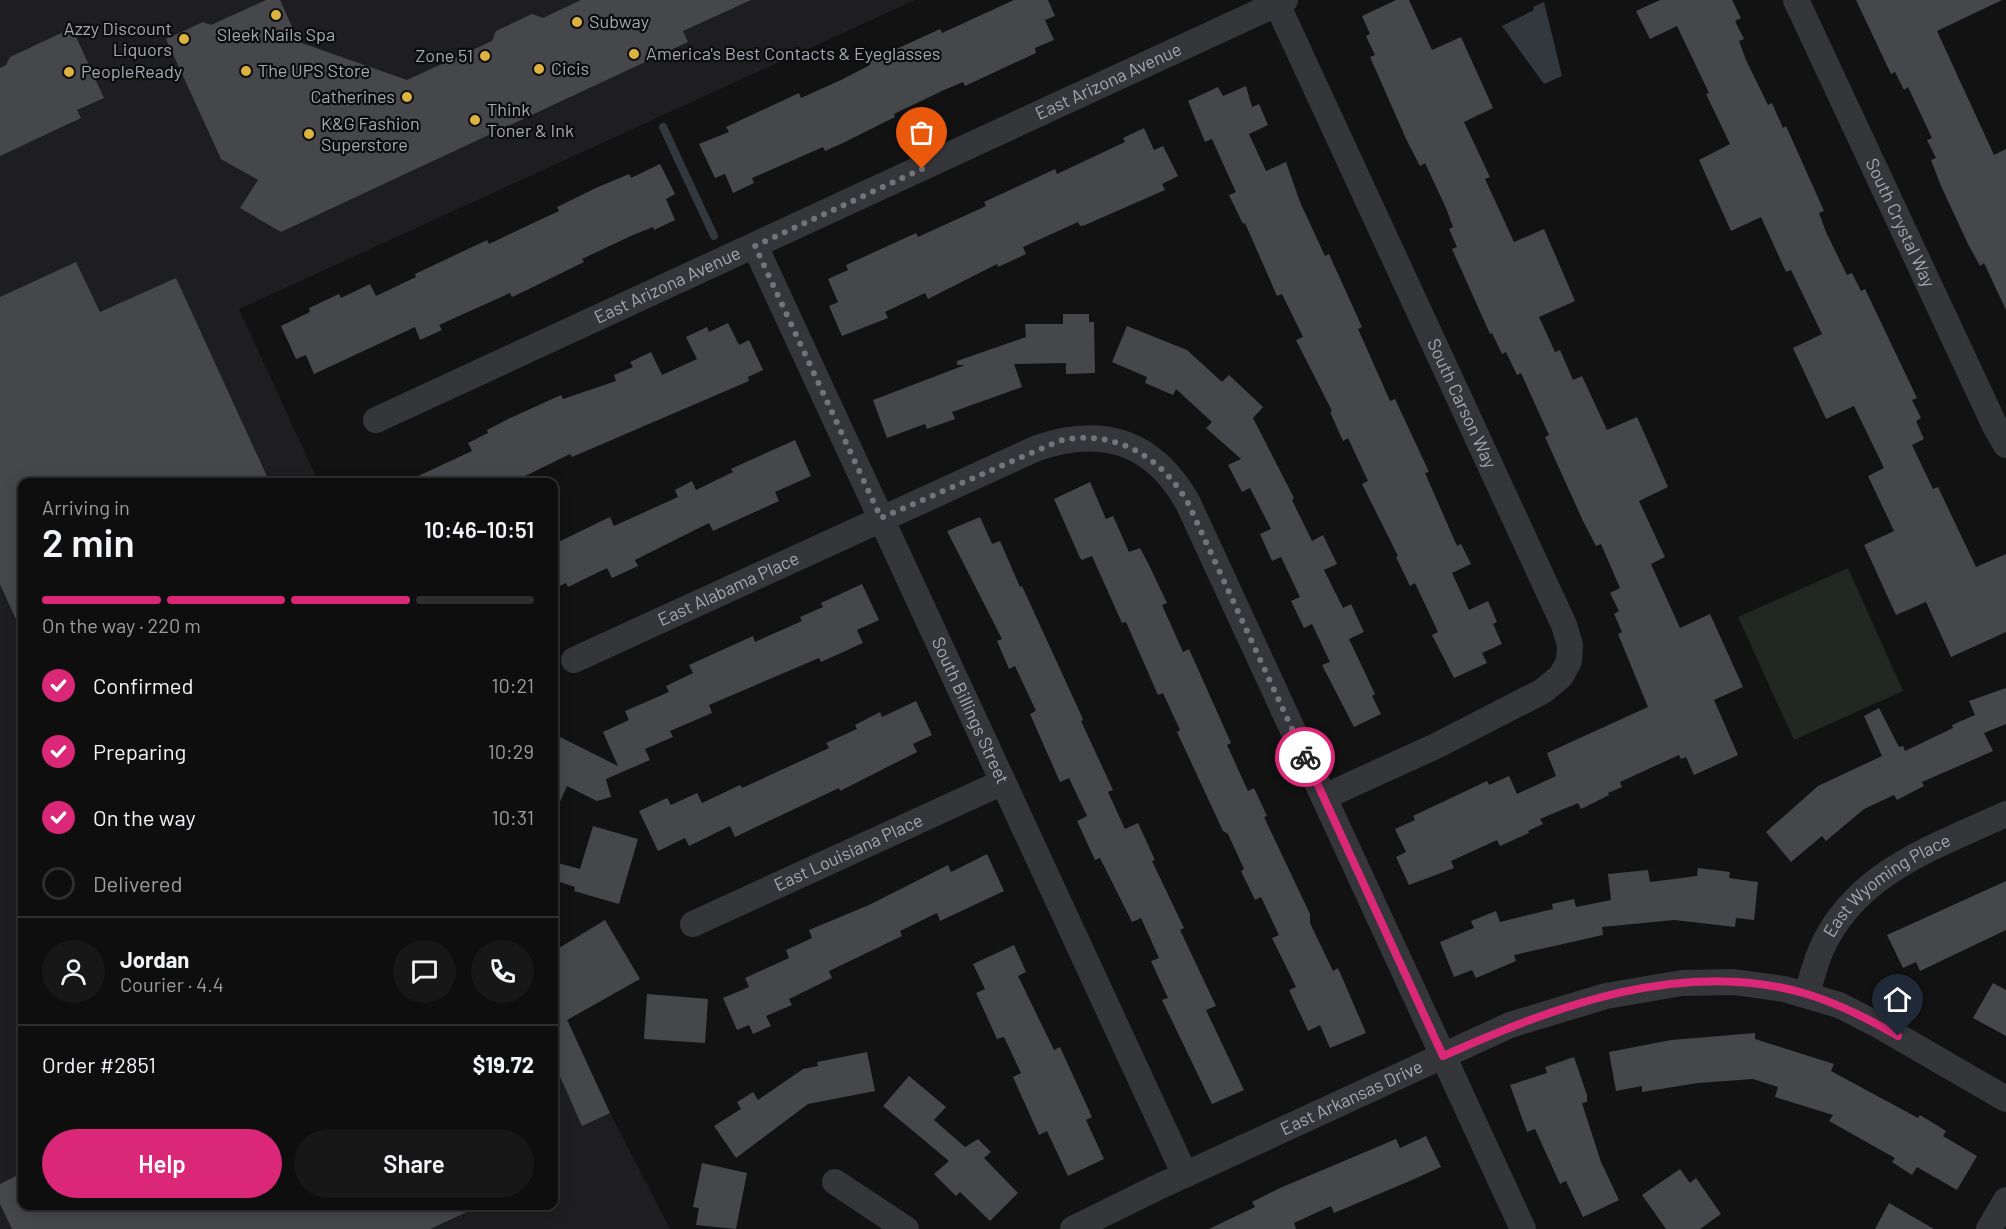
<!DOCTYPE html>
<html lang="en">
<head>
<meta charset="utf-8">
<style>
	:root { --surface:#0e0e0e; --page:#171717; --text:#f1f3f6; --muted:#9b9c9e; --line:#2e2e2e; --accent:#db2777 }
	body { margin:0; font-family:Barlow,sans-serif; background:var(--page); color:var(--text); height:100vh; display:flex; flex-direction:column; font-size:22px; white-space:nowrap }
	* { box-sizing:border-box; margin:0 }
	p { font-size:20px; color:var(--muted) }
	.icon { flex:none; width:33px; height:33px; fill:none; stroke:currentColor; stroke-width:2; stroke-linecap:round; stroke-linejoin:round }
	.map { position:relative; flex:1; overflow:hidden }
	.panel { position:absolute; left:18px; top:478px; width:540px; height:732px; display:flex; flex-direction:column; background:var(--surface); border-radius:12px; box-shadow:0 3px 15px #0003,0 0 0 2px var(--line) }
	.panel>* { flex:none }
	.pin { position:absolute; display:grid; place-items:center; width:51px; height:51px; color:#fff; margin:-62px -26px; border-radius:50% 50% 50% 0; rotate:-45deg; box-shadow:0 0 6px #0007 }
	.pin .icon { rotate:45deg }
	.courier { position:absolute; display:grid; place-items:center; width:60px; height:60px; margin:-30px; border:4px solid #db2777; border-radius:50%; background:#fff; color:#222; box-shadow:0 2px 8px #0007 }
	.overview em { font-style:normal; font-weight:600 }
	.overview div { display:flex; flex-direction:column-reverse }
	.overview { display:flex; align-items:center; justify-content:space-between; height:102px; padding:0 24px }
	h1 { font-size:39px; font-weight:600; line-height:45px }
	.bar { display:grid; grid-template-columns:repeat(4,1fr); gap:9px 6px; align-content:center; height:72px; padding:0 24px }
	.bar i { height:8px; border-radius:4px; background:var(--line) }
	.bar .current { background:var(--accent) }
	.bar p { grid-column:span 4 }
	.line { display:flex; align-items:center; gap:15px; padding:0 24px; border-top:2px solid var(--line) }
	.line div { flex:1 }
	.round { display:grid; place-items:center; flex:none; width:63px; height:63px; border-radius:32px; background:var(--page) }
	ol { padding:0 24px; list-style:none }
	li { display:flex; align-items:center; gap:18px; height:66px }
	li p { margin-inline-start:auto }
	li .icon { padding:6px; border-radius:50%; background:var(--accent); color:#fff; stroke-width:4 }
	li:last-child { color:var(--muted) }
	li i { width:33px; height:33px; border:3px solid var(--line); border-radius:50% }
	.cta { display:flex; gap:12px; margin-top:auto; padding:12px 24px }
	.cta a { flex:1; height:69px; border-radius:36px; background:var(--accent); color:#fff; font-size:24px; font-weight:600; line-height:69px; text-align:center }
	.cta a+a { background:var(--page); color:var(--text) }
	.map>svg:first-child { display:block }
</style>
</head>
<body>
<div class="map">
<svg width="2006" height="1229" viewBox="0 0 2006 1229">
	<rect width="100%" height="100%" fill="#121213"/>
	<path fill="#1e1e20" d="M0,0H915L239,309L319,483H22V1206H554V989L610,1113L670,1229H0Z"/>
	<path fill="#212722" d="M1848,568L1903,691L1794,740L1738,617Z"/>
	<path fill="#31383e" d="M1544,2L1562,76L1544,84L1502,26L1534,10L1533,7Z"/>
	<g fill="none" stroke-linecap="round" stroke-linejoin="round">
		<path stroke="#31383e" stroke-width="8" d="M663,127L714,236"/>
	</g>
	<path fill="#46474b" d="M266,0H280L299,42L407,80L492,41L496,31L532,14L543,18L581,0H751L683,31L688,42L281,232L240,208L258,180L221,159L166,39L203,22L211,25Z
		M1014,0H1048L1055,16L1045,20L1054,40L1035,48L1036,53L965,86L963,82L944,90L894,114L895,117L843,143L825,151L823,147L752,178L754,183L733,193L725,174L715,178L699,144L729,132L726,127L799,93L801,98L841,80L870,65L868,62L940,29L942,33Z
		M1396,0H1409L1432,50L1461,37L1493,108L1464,122L1490,177L1485,179L1514,242L1544,229L1575,301L1539,317L1555,352L1560,350L1573,380L1582,376L1607,430L1637,417L1668,487L1639,501L1665,557L1651,564L1680,628L1710,614L1743,687L1714,700L1738,755L1694,775L1686,757L1681,759L1679,755L1620,782L1622,787L1608,793L1609,795L1581,809L1578,803L1540,819L1543,824L1528,831L1529,833L1500,846L1497,840L1451,861L1454,868L1409,885L1396,857L1406,852L1395,829L1415,820L1413,816L1487,781L1489,785L1509,776L1517,794L1556,776L1547,753L1648,707L1618,634L1622,632L1614,614L1619,611L1610,593L1620,588L1601,544L1596,546L1583,521L1545,437L1549,435L1521,373L1517,375L1506,352L1502,354L1492,333L1490,334L1452,249L1457,247L1449,229L1453,227L1446,208L1425,163L1420,166L1407,141L1370,57L1375,55L1366,36L1370,34L1362,16Z
		M1660,0H1732L1741,18L1735,21L1744,39L1739,41L1746,60L1768,105L1772,103L1783,128L1786,126L1824,211L1819,213L1826,232L1847,275L1852,273L1861,291L1865,289L1917,398L1912,400L1921,418L1916,421L1924,439L1912,445L1933,489L1938,487L1976,567L2006,554V632L1951,657L1926,602L1896,615L1864,545L1894,531L1868,476L1884,468L1854,406L1826,419L1793,348L1822,334L1791,270L1786,272L1761,217L1731,231L1699,160L1730,144L1706,94L1709,93L1677,26L1650,39L1636,11Z
		M1856,0H2002L1937,31L1994,155L2006,149V310L1984,263L1980,266L1968,244L1941,186L1931,160L1936,158L1927,140L1932,138L1908,87L1904,90L1895,72L1891,74Z
		M72,28L104,98L77,110L81,118L0,156V68L6,65L10,57Z
		M1246,86L1252,107L1259,104L1268,125L1249,134L1266,171L1286,162L1300,202L1325,256L1329,254L1362,327L1358,329L1367,349L1390,401L1395,399L1429,472L1425,473L1457,546L1461,544L1471,564L1452,573L1469,610L1488,601L1497,622L1493,624L1502,644L1482,653L1487,663L1454,678L1432,635L1438,632L1415,583L1410,586L1396,557L1398,556L1362,484L1368,481L1348,438L1343,441L1330,412L1332,411L1296,340L1303,337L1282,294L1277,296L1245,223L1243,224L1229,195L1236,192L1229,177L1212,139L1205,142L1188,101L1218,87L1223,96Z
		M1144,128L1154,150L1163,146L1178,176L1162,184L1165,190L1085,225L1080,226L1078,222L1023,247L1026,254L998,267L997,264L928,299L925,293L885,312L888,318L842,336L829,306L838,302L828,279L848,270L846,265L916,233L918,237L986,206L984,202L1055,169L1057,174L1125,142L1123,138Z
		M660,164L675,194L666,199L675,220L654,230L653,227L633,235L582,259L584,262L533,287L512,297L510,293L439,325L442,330L420,340L415,327L314,374L306,355L296,359L281,326L310,312L309,308L339,294L341,298L370,284L376,296L416,277L415,274L487,240L489,244L529,225L559,211L557,207L598,187L629,174L631,178Z
		M76,262L100,312L176,278L270,483H22V633L0,584V297Z
		M1063,314H1089V322H1094L1095,373L1066,374V363L1014,364L1022,387L952,412L955,419L927,429L925,424L887,438L873,400L965,365H957V361L1026,337L1025,324H1063Z
		M728,323L739,345L749,340L763,370L748,377L749,381L572,457L570,454L511,483H403L472,451L468,443L488,433L487,430L508,419L561,395L563,399L616,381L614,375L633,367L630,362L651,352L662,375L697,359L686,337L707,327L709,332Z
		M1127,326L1187,350L1222,382L1229,375L1263,407L1253,418L1294,498L1292,500L1312,541L1323,535L1337,564L1324,570L1343,608L1351,604L1364,632L1349,639L1375,694L1372,696L1381,714L1354,727L1322,665L1330,662L1312,624L1304,628L1291,601L1300,597L1281,557L1272,561L1260,534L1271,529L1250,488L1242,492L1228,465L1241,459L1206,428L1212,422L1176,389L1173,395L1145,383L1147,377L1112,362Z
		M795,440L811,476L775,492L779,501L713,531L709,523L635,560L638,566L612,578L607,568L568,587L566,583L554,589V544L610,517L614,526L678,497L675,490L692,481L696,490L733,472L731,469L735,467Z
		M1090,482L1106,519L1113,516L1129,552L1140,548L1149,565L1167,603L1162,605L1183,652L1189,649L1231,743L1227,745L1248,791L1254,788L1267,816L1264,817L1310,914V923L1333,971L1338,968L1366,1033L1330,1048L1320,1025L1308,1031L1289,990L1296,987L1272,938L1279,935L1261,897L1255,900L1241,871L1244,869L1228,834L1223,831L1177,732L1180,730L1163,693L1158,695L1126,622L1122,623L1092,556L1082,560L1080,558L1054,499Z
		M980,517L992,544L1000,541L1020,587L1022,586L1082,717L1083,720L1081,721L1113,790L1108,792L1125,829L1138,823L1155,860L1152,861L1184,928L1180,930L1216,1006L1206,1010L1244,1090L1212,1104L1162,1000L1168,998L1151,961L1159,958L1141,918L1132,922L1100,858L1095,860L1077,821L1087,816L1069,778L1060,782L1030,714L1036,711L1015,666L1009,669L997,641L1002,639L947,531Z
		M862,584L879,620L857,630L863,643L821,662L819,658L709,705L712,713L670,731L673,737L645,749L650,760L606,779L611,797L597,801L567,786L554,815V734L618,766L603,732L629,720L625,711L669,692L666,686L693,673L689,665L753,636L755,642L802,621L800,617L823,607L821,603Z
		M2006,688V724L1984,733L1993,751L1922,782L1924,786L1897,800L1894,795L1864,809L1826,841L1822,836L1791,862L1766,832L1818,786L1882,756L1864,716L1879,708L1899,747L1903,746L1905,751L1953,728L1952,725L1975,715L1969,701Z
		M916,701L932,735L913,744L917,752L840,791L839,788L735,837L730,826L689,846L685,838L658,851L639,811L667,798L671,805L697,793L702,803L740,785L742,788L829,748L826,743L857,729L855,725L880,712L882,717Z
		M593,826L638,839L619,904L574,891L575,887L554,880V862L580,869Z
		M987,854L1004,891L940,921L937,913L900,931L902,936L829,971L832,978L789,999L792,1005L766,1016L771,1026L753,1034L749,1025L737,1030L723,998L749,987L745,978L789,958L786,950L812,938L809,930L869,905L948,865L951,872Z
		M1698,868L1730,872L1729,878L1758,882L1754,920L1736,918L1735,927L1674,920L1602,927L1603,935L1514,955L1516,961L1476,978L1472,970L1454,977L1440,942L1474,928L1471,921L1496,911L1500,922L1553,909L1552,904L1574,899L1576,907L1611,900L1608,874L1648,870L1650,882L1697,876Z
		M2006,881V930L1920,971L1916,962L1903,968L1887,935Z
		M605,920L640,979L567,1020L610,1113L582,1126L554,1063V951Z
		M1014,945L1026,972L1018,976L1054,1050L1060,1047L1092,1117L1086,1120L1104,1159L1068,1176L1047,1131L1039,1135L1013,1077L1021,1073L1004,1037L997,1039L976,993L985,989L973,964Z
		M1993,983L2006,990V1036L1973,1018Z
		M647,994L708,999L705,1043L644,1039Z
		M1755,1033V1039L1834,1064L1831,1071L1918,1118L1920,1115L1946,1131L1943,1136L1977,1156L1957,1190L1917,1167L1912,1175L1892,1162L1895,1158L1829,1121L1833,1115L1775,1097L1778,1087L1753,1079L1698,1083L1642,1092V1086L1616,1091L1609,1052L1671,1040Z
		M867,1052L875,1091L808,1104L736,1158L714,1126L741,1109L737,1102L753,1092L758,1100L803,1069L818,1066L817,1062Z
		M1574,1057L1587,1095V1102L1582,1103L1601,1162L1619,1200L1583,1217L1566,1181L1560,1184L1535,1129L1527,1132L1510,1085L1547,1073L1545,1067Z
		M909,1076L946,1107L934,1120L965,1147L978,1139L991,1152L984,1158L1018,1193L990,1221L960,1192L956,1196L934,1174L949,1161L883,1106Z
		M1426,1136L1441,1167L1412,1180L1334,1213L1331,1206L1294,1223L1296,1229H1209L1255,1207L1252,1202L1280,1188L1396,1139L1400,1148Z
		M702,1163L747,1173L736,1229L696,1225L699,1208L693,1207Z
		M1680,1169L1690,1183L1696,1178L1721,1214L1700,1229H1666L1642,1195Z
		M22,1173V1206H480L430,1229H12L0,1204V1184Z
		M1889,1203L1934,1229H1875Z"/>
	<g fill="none" stroke-linecap="round" stroke-linejoin="round">
		<g stroke="#35363a" stroke-width="26">
			<path id="s1" d="M1796,0L1995,426L2006,445"/>
			<path id="s2" d="M1277,4L1564,625L1570,645L1569,661L1561,676L1543,691L1438,745L1324,797"/>
			<path id="s3" d="M755,246L1185,1175"/>
			<path id="s4" d="M376,420L1285,0"/>
			<path id="s5" d="M574,660L1037,448C1102,426 1153,441 1188,503L1523,1229"/>
			<path id="s6" d="M693,924L1003,782"/>
			<path id="s7" d="M1807,994C1811,980 1815,964 1821,950C1855,872 1935,847 2006,814"/>
			<path d="M835,1182L906,1229"/>
			<path id="s8" d="M1073,1229L1156,1188L1510,1025L1606,996L1682,983L1734,982L1784,989L1839,1005L1880,1026L2006,1099"/>
			<path d="M1989,1229L2006,1200"/>
		</g>
	</g>
	<g fill="none" stroke-linecap="round" stroke-linejoin="round">
		<path stroke="#72747a" stroke-width="6" stroke-dasharray="0 10.8" d="M922,169L755,246L881,518L1059,441C1113,428 1161,456 1188,503L1305,757"/>
		<path stroke="#db2777" stroke-width="8" d="M1305,757L1443,1056C1555,1006 1684,957 1807,994C1839,1004 1869,1019 1898,1036"/>
	</g>
	<g fill="#dcb241" stroke="#0d0d0e" stroke-width="2">
		<circle cx="276" cy="15" r="6"/>
		<circle cx="577" cy="22" r="6"/>
		<circle cx="184" cy="39" r="6"/>
		<circle cx="634" cy="54" r="6"/>
		<circle cx="485" cy="56" r="6"/>
		<circle cx="539" cy="69" r="6"/>
		<circle cx="246" cy="71" r="6"/>
		<circle cx="69" cy="72" r="6"/>
		<circle cx="407" cy="97" r="6"/>
		<circle cx="475" cy="120" r="6"/>
		<circle cx="309" cy="134" r="6"/>
	</g>
	<g text-anchor="middle" stroke-width="4.5" stroke-linejoin="round" paint-order="stroke">
		<g font-size="18" fill="#a5a8b2" stroke="#0d0d0e" text-anchor="start">
			<text x="589" y="28">Subway</text>
			<text x="172" y="35" text-anchor="end">Azzy Discount<tspan x="172" dy="21">Liquors</tspan></text>
			<text x="276" y="41" text-anchor="middle">Sleek Nails Spa</text>
			<text x="646" y="60">America's Best Contacts &amp; Eyeglasses</text>
			<text x="473" y="62" text-anchor="end">Zone 51</text>
			<text x="551" y="75">Cicis</text>
			<text x="258" y="77">The UPS Store</text>
			<text x="81" y="78">PeopleReady</text>
			<text x="395" y="103" text-anchor="end">Catherines</text>
			<text x="487" y="116">Think<tspan x="487" dy="21">Toner &amp; Ink</tspan></text>
			<text x="321" y="130">K&amp;G Fashion<tspan x="321" dy="21">Superstore</tspan></text>
		</g>
		<g font-size="18" fill="#a5a8b2" stroke="#0d0d0e">
			<text dy="6" stroke="none"><textPath href="#s4" startOffset="807">East Arizona Avenue</textPath></text>
			<text dy="6" stroke="none"><textPath href="#s1" startOffset="246">South Crystal Way</textPath></text>
			<text dy="6" stroke="none"><textPath href="#s4" startOffset="321">East Arizona Avenue</textPath></text>
			<text dy="6" stroke="none"><textPath href="#s2" startOffset="440">South Carson Way</textPath></text>
			<text dy="6" stroke="none"><textPath href="#s5" startOffset="170">East Alabama Place</textPath></text>
			<text dy="6" stroke="none"><textPath href="#s3" startOffset="512">South Billings Street</textPath></text>
			<text dy="6" stroke="none"><textPath href="#s6" startOffset="171">East Louisiana Place</textPath></text>
			<text dy="6" stroke="none"><textPath href="#s7" startOffset="141">East Wyoming Place</textPath></text>
			<text dy="6" stroke="none"><textPath href="#s8" startOffset="308">East Arkansas Drive</textPath></text>
		</g>
	</g>
</svg>
<div class="pin" style="left:922px;top:169px;background:#ea580c"><svg class="icon" aria-label="bag" viewBox="0 0 24 24"><path d="M5 8h14l-1 12H6zM9 8a3 3 0 0 1 6 0"/></svg></div>
<div class="pin" style="left:1898px;top:1036px;background:#1f2937"><svg class="icon" aria-label="home" viewBox="0 0 24 24"><path d="M3 11l9-7 9 7M6 9v11h12V9"/></svg></div>
<div class="courier" style="left:1305px;top:757px"><svg class="icon" aria-label="bike" viewBox="0 0 24 24"><circle cx="6" cy="16" r="4"/><circle cx="18" cy="16" r="4"/><path d="M6 16l4-8h5l3 8M10 8l3 8H6M13 5h3"/></svg></div>
<section class="panel">
<div class="overview"><div><h1>2 min</h1><p>Arriving in</p></div><em>10:46–10:51</em></div>
<div class="bar"><i class="current"></i><i class="current"></i><i class="current"></i><i></i><p>On the way · 220 m</p></div>
<ol>
<li><svg class="icon" aria-label="check" viewBox="0 0 24 24"><path d="M5 12l5 5 9-10"/></svg>Confirmed<p>10:21</p></li>
<li><svg class="icon" aria-label="check" viewBox="0 0 24 24"><path d="M5 12l5 5 9-10"/></svg>Preparing<p>10:29</p></li>
<li><svg class="icon" aria-label="check" viewBox="0 0 24 24"><path d="M5 12l5 5 9-10"/></svg>On the way<p>10:31</p></li>
<li><i></i>Delivered</li>
</ol>
<div class="line" style="height:108px"><a class="round"><svg class="icon" aria-label="person" viewBox="0 0 24 24"><circle cx="12" cy="8" r="4"/><path d="M4 21q1-7 8-7t8 7"/></svg></a><div><b>Jordan</b><p>Courier · 4.4</p></div><a class="round"><svg class="icon" aria-label="chat" viewBox="0 0 24 24"><path d="M4 5h16v11H9l-5 4z"/></svg></a><a class="round"><svg class="icon" aria-label="phone" viewBox="0 0 24 24"><path d="M5 4h4l2 5-3 2q2 4 5 5l2-3 5 2v4C11 20 4 13 5 4z"/></svg></a></div>
<div class="line" style="height:78px"><div>Order #2851</div><b>$19.72</b></div>
<div class="cta"><a>Help</a><a>Share</a></div>
</section>
</div>
</body>
</html>
